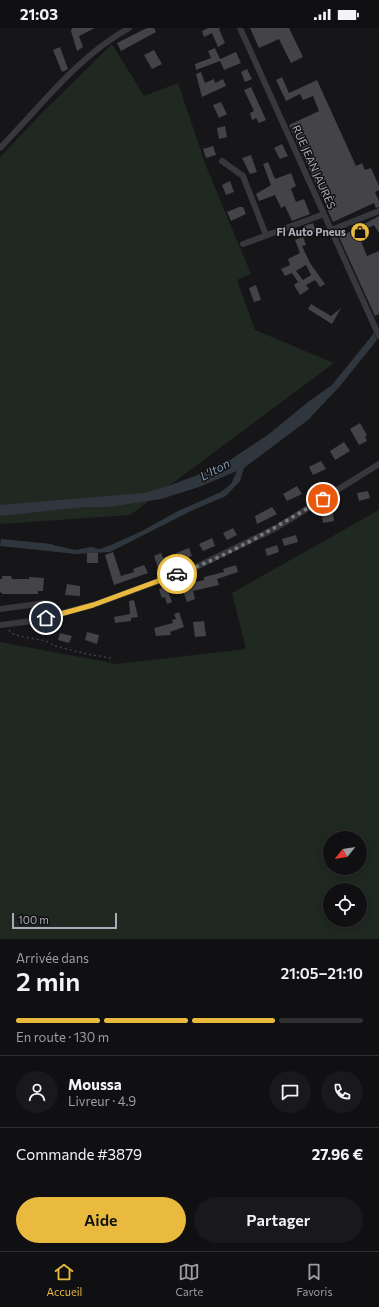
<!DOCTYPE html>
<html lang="fr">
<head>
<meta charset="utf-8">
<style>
	:root { --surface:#101012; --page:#19191b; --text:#f1f3f6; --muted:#9c9d9f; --line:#303032; --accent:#e9ba3d }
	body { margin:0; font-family:Commissioner,sans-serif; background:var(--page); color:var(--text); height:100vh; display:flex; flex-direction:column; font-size:15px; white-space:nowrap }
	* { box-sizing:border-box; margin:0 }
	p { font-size:13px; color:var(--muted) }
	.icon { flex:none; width:22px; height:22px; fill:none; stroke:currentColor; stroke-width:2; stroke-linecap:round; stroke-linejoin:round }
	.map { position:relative; height:911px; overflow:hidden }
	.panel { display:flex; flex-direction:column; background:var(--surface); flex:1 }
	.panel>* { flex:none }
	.needle { width:26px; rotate:240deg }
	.tools { position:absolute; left:323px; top:803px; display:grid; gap:8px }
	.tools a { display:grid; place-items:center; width:44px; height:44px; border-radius:50%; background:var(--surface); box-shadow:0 2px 10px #0003,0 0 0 1px var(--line); font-size:20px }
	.scale { position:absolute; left:12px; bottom:10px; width:105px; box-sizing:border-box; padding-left:4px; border:2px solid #a9acb7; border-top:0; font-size:11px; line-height:14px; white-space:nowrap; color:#a9acb7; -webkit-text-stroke:3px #111113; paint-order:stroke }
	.pin { position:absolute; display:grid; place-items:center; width:34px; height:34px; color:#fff; margin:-17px; border:2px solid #fff; border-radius:50%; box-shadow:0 1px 4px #0007 }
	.courier { position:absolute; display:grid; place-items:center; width:40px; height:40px; margin:-20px; border:3px solid #e9ba3d; border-radius:50%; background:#fff; color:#222; box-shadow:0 1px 5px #0007 }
	.overview em { font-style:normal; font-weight:600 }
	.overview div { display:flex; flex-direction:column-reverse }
	.overview { display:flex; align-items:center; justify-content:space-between; height:68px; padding:0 16px }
	h1 { font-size:26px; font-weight:600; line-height:30px }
	.bar { display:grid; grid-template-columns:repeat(4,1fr); gap:6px 4px; align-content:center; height:48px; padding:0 16px }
	.bar i { height:5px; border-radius:3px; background:var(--line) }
	.bar .selected { background:var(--accent) }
	.bar p { grid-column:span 4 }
	.line { display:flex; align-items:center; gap:10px; padding:0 16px; border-top:1px solid var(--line) }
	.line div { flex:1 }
	.round { display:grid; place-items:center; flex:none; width:42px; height:42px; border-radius:21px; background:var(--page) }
	.primary-button { display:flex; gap:8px; margin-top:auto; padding:8px 16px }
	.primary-button a { flex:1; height:46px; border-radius:24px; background:var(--accent); color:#111; font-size:16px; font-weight:600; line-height:46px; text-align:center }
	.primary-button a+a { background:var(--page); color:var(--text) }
	.status { display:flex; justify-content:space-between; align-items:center; height:28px; padding:0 20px; background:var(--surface); direction:ltr }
	.status svg { height:11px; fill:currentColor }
	.menu { display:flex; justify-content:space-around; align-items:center; height:56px; border-top:1px solid var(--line); background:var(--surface); font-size:11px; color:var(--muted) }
	.menu a { display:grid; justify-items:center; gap:2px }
	.menu .selected { color:var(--accent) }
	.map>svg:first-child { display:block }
</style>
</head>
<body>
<div class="status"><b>21:03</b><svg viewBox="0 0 49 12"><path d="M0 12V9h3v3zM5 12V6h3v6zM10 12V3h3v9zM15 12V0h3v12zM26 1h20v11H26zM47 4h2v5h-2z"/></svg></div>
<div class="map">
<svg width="379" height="911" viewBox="0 0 379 911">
	<rect width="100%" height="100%" fill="#161618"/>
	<path fill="#202822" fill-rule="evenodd" d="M112,16L144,68L178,55L206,138L251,246L237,252L255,302L334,335L130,487L0,496V129L45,82Z
		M379,482V911H0V614L117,636L246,621L232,565ZM330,810H360V840H330ZM330,862H360V892H330Z"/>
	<path fill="#2f363d" d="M374,305L377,312L340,358L308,392L244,440L240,453L226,468L193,482L110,524L76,526L0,518L1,511L52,516L53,517L75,522L91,519L100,521L111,517L142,503L178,483L221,464L231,456L237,443L199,459L161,471L108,479H84L0,488V477L144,465L171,457L221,438L269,406L308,374L332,357Z"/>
	<path fill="#434348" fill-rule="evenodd" d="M72,0H95L79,8L83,19L77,23L71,3Z
		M147,0H154L156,4L121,23L117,15Z
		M208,0H221L219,1L225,15L218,19L212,5L204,9L202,3Z
		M250,0H289L303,29L291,35L279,11L259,20Z
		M60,19L68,41L62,44L53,22Z
		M215,20L220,31L236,24L241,35L224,42L220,33L196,42L195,36L211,30L208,23Z
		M154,22L162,36L152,41L144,27Z
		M247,41L252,51L245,54L241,44Z
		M201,44L205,55L214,51L215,55L223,51L226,58L202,69L196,46Z
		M282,49L289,65L317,52L356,138L362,135L365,142L371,140L379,158V162L375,164L379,173V179L376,180L374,175L333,194L289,97L319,83L313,68L303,72L300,66L286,73L276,52Z
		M251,59L266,92L259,95L256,90L252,92L250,85L254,83L244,62Z
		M221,74L227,86L219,90L213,77Z
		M225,98L227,109L219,111L217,100Z
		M282,116L288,128L280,131L274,120Z
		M213,118L216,127L206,130L203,121Z
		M251,127L257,144L250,146L242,130Z
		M268,134L275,151L291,145L296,158L291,161L296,174L304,171L310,186L292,193L285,178L281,180L275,167L259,173L256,166L271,157L263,136Z
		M230,153L234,164L226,167L222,157Z
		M239,179H243L246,186L231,193L227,184Z
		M379,188V205L374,197L366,201L364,196Z
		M313,195L316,204L307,207L304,198Z
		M356,201L367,228L379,223V286L375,288L339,209Z
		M303,209L306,217L302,218L310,235L325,256L320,259L315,252L306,257L309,261L300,267L294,257L298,254L292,245L285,248L281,241L290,237L288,231L300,225L295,212ZM306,237L311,247L303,252L296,243Z
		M256,257L261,272L254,274L249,260Z
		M311,276L331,288L341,280L332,296L308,281Z
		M360,395L367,407L365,408L367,413L359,417L350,401Z
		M344,414L350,423L335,432L330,423Z
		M321,433L326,441L313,447L309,439Z
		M297,458L302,466L287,473L283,466Z
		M368,463L370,470L359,473L357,465Z
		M272,479L277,486L257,496L255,488Z
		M333,485L334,493L323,495L322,488Z
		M233,500L237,507L227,512L223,505Z
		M296,507L298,514L284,518L282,511Z
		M212,510L215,518L203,523L199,516Z
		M277,517L279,524L267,528L265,521Z
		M189,520L192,528L179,533L176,525Z
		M113,524L121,548L134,544L133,541L144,537L148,545L114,557L105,527Z
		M87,525H98V535H87Z
		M161,525L163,530L166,529L169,536L158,540L154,528Z
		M236,537L238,544L217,551L219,557L193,563L195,571L187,574L182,560L187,558V556L204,552V549L224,544L223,541Z
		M2,548H11L12,551H29V549L44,550L43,563H38V566H3L0,564V551H2Z
		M165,555L172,574L167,576L165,569L162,570L159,561L162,560L161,557Z
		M67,556L80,558V568L65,567Z
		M134,572L138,589L131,590V593L115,595L114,589L130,586L129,573Z
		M179,584L184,599L170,604L171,607L156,608L154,600L173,595L172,592L176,591L174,586Z
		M204,593L206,608L195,609L193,594Z
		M87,604L99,607L97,616L85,612Z
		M60,605L72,608L69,615L58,612Z"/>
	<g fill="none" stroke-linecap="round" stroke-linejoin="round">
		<path stroke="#3d3f44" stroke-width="1.5" stroke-dasharray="2 3" stroke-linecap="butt" d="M9,602L11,605L19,608L46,613L55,618L87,626L111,630"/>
		<path stroke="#37383d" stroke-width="6" d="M240,0L379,308
			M0,120C42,77 76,30 129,0
			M222,133L243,148L266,207
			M331,202L379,183
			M243,216L324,186
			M0,581L45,575L53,577L60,586
			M0,597L32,593L93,577L192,541L276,500L379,436"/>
	</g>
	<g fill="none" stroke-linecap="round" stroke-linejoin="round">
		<path stroke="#76787f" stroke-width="4" stroke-dasharray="0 7.2" d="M177,546C229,528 276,499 323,471"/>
		<path stroke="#e9ba3d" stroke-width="5" d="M46,590L93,577L177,546"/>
	</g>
	<defs>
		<g id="shop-disc" transform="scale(1)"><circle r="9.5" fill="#e9ba3d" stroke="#111113"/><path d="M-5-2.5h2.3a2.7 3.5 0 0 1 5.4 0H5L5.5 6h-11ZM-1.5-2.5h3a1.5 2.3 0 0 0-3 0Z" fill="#111"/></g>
	</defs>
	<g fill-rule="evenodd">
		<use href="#shop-disc" x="360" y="204"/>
	</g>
	<g text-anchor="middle" stroke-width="3" stroke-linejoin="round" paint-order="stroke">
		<g font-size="11" fill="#a9acb7" stroke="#111113">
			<text transform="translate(314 139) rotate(66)" y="4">RUE JEAN JAURÈS</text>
		</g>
		<g font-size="11" font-weight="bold" fill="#a9acb7" stroke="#111113" text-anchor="end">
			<text x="346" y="208">Fl Auto Pneus</text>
		</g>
		<g font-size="12" font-style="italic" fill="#8198b1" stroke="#111113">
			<text transform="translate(215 442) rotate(-28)" y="4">L'Iton</text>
		</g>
	</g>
</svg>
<div class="tools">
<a><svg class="needle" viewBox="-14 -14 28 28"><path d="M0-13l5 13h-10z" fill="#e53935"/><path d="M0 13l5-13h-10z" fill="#9c9d9f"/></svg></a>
<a><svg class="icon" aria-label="locate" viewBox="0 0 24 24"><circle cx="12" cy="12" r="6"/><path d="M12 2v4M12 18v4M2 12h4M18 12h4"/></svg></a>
</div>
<div class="scale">100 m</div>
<div class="pin" style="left:323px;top:471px;background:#ea580c"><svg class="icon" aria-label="bag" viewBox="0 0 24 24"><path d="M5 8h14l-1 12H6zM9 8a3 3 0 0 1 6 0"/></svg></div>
<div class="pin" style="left:46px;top:590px;background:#1f2937"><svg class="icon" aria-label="home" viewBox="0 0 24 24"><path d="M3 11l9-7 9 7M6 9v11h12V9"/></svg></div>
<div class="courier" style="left:177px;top:546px"><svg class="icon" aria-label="car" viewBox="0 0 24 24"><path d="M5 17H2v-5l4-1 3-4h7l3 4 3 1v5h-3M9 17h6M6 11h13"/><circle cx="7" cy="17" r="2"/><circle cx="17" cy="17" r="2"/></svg></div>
</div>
<section class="panel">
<div class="overview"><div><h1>2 min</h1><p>Arrivée dans</p></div><em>21:05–21:10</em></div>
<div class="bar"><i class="selected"></i><i class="selected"></i><i class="selected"></i><i></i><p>En route · 130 m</p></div>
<div class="line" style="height:72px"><a class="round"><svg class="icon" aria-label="person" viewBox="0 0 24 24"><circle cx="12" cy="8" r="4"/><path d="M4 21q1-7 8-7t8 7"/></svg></a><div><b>Moussa</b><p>Livreur · 4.9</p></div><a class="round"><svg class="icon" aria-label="chat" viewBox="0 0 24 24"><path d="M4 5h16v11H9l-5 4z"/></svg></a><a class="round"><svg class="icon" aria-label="phone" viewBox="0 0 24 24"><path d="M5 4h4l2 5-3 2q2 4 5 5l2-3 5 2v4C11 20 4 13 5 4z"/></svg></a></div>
<div class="line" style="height:52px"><div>Commande #3879</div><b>27.96 €</b></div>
<div class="primary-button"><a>Aide</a><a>Partager</a></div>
</section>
<nav class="menu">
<a class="selected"><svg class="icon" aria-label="home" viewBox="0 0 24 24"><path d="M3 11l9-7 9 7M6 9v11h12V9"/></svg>Accueil</a>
<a><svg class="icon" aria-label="map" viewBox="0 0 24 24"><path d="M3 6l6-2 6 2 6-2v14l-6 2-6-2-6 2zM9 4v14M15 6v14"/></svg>Carte</a>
<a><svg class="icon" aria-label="saved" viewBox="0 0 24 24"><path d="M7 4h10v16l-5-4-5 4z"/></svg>Favoris</a>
</nav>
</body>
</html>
